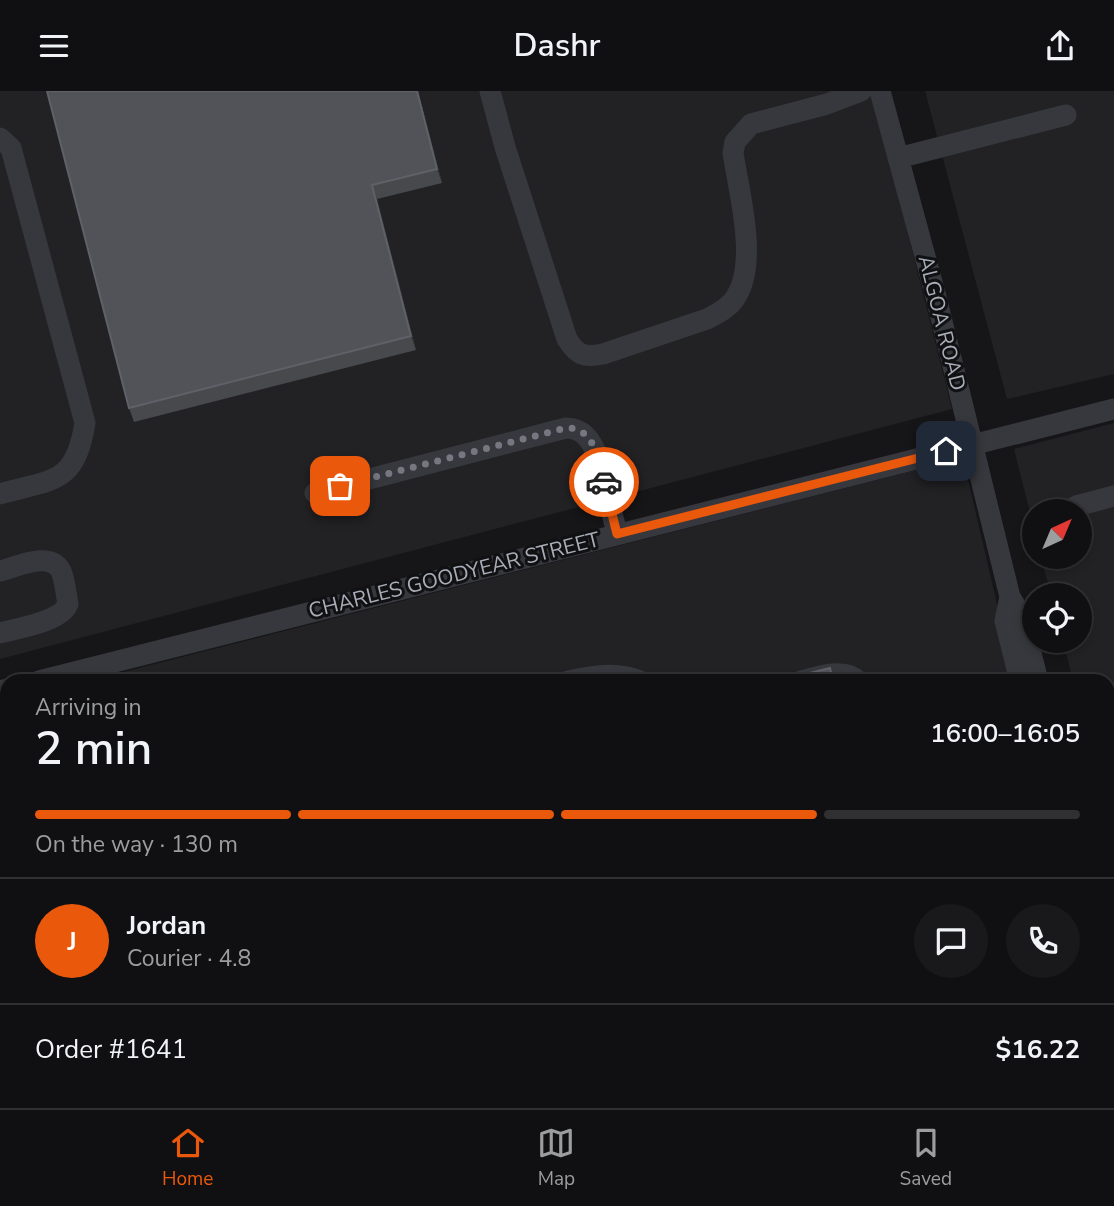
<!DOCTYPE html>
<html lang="en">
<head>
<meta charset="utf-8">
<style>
	:root { --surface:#101012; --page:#19191b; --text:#f1f3f6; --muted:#9c9d9f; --line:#303032; --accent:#ea580c }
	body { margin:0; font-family:"Nunito Sans",sans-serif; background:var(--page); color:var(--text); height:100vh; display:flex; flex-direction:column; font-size:26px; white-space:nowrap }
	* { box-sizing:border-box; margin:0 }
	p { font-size:23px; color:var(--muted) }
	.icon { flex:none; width:38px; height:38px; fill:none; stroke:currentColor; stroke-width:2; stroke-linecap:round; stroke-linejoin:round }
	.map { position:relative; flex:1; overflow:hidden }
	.details { position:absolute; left:0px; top:583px; width:1115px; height:436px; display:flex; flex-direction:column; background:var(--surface); border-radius:21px 21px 0 0; box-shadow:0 4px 10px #0003,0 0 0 2px var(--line) }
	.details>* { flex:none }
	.needle { width:46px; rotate:44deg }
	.controls { position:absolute; left:1022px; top:408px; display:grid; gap:14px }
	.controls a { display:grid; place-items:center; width:70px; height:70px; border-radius:50%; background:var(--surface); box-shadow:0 4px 10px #0003,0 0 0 2px var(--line); font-size:35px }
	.pin { position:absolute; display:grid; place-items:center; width:60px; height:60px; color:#fff; margin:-30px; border-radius:14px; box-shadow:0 4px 10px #0006 }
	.courier { position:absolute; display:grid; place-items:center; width:70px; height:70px; margin:-35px; border:5px solid #ea580c; border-radius:50%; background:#fff; color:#222; box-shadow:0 2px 9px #0007 }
	.summary em { font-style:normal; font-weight:600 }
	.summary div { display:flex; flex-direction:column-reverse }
	.summary { display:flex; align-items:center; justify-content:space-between; height:119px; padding:0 35px }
	h1 { font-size:46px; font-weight:600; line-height:52px }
	.bar { display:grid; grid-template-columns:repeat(4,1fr); gap:10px 7px; align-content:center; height:84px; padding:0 35px }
	.bar i { height:9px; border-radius:5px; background:var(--line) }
	.bar .current { background:var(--accent) }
	.bar p { grid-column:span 4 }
	.line { display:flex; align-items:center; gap:18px; padding:0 35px; border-top:2px solid var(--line) }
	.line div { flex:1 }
	.round { display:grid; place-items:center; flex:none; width:74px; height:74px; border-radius:37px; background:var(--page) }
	header { display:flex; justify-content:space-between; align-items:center; height:91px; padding:0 35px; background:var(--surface); font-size:32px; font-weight:600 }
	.tabs { display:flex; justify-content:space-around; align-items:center; height:98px; border-top:2px solid var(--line); background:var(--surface); font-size:19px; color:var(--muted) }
	.tabs a { display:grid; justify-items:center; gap:4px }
	.tabs .current { color:var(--accent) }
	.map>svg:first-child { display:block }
</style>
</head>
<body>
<header><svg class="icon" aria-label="menu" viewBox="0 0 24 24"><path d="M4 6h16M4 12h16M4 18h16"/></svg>Dashr<svg class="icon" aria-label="share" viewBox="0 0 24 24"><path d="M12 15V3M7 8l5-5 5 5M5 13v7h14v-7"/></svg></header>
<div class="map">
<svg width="1114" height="1017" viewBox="0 0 1114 1017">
	<rect width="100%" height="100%" fill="#161618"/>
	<path fill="#222225" d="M0,0H872L952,318L0,568Z
		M925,0H1114V283L1007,308Z
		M1114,332V752L1108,727V590H1073L1063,550H1080V504H1051L1041,466H1080V420H1034V437L1014,358Z
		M963,367L1015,590H88Z
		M7,610V1012H1108V981L1114,1017H0V612Z"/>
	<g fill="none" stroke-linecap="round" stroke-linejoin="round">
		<path stroke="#37383d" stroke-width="21" d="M490,0L505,56L567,248C577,264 584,267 603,263L707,228C716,223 726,219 733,210C760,176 739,102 733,62L735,51L751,33L827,13L861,0
			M880,0L935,202L1010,506L1022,526L1038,590
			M0,47L11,57L85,332C75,394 53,388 0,403
			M898,67L1066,24
			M315,402L566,337C583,337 591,349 597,364L617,442
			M1076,415L1114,405
			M0,480C17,476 50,459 61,480C65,489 66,503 68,513C61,531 18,537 0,542
			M1010,506L1005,530L1020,590
			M39,590L1114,318
			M568,590C592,585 617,580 640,590
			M801,590C818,586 844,576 858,590
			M0,600L7,598
			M0,745L7,743
			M1108,864L1114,889
			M1108,941L1114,966
			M167,1012L168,1017
			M696,1012L698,1017
			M818,1012L820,1017"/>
	</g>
	<path fill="#47494d" d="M47,0H418L442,92L377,108L416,259L134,331L129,317Z
		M191,1012H481L460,1017H192Z"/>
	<path fill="#2f3033" d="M417,0H418L442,92L437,78Z
		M372,94L377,108L416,259L411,245Z"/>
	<path fill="#525359" stroke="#5f6168" stroke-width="2" d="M47,0H417L437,78L372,94L411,245L129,317Z
		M830,577L833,590H778Z
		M7,758V1012H142L144,1017H0V760Z
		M191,1012H419L421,1017H192Z
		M583,1012H670L671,1017H561Z
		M711,1012H770L771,1017H713Z"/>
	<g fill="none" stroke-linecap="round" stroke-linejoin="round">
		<path stroke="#757880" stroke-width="7" stroke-dasharray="0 12.6" d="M340,395L566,337C594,336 599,369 604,391"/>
		<path stroke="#ea580c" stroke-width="9" d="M604,391L617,443L946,360"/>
	</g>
	<g text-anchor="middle" stroke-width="6" stroke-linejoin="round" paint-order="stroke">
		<g font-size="21" fill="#a8adb8" stroke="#111113">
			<text transform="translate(942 232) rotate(76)" y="7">ALGOA ROAD</text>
			<text transform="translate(454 484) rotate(-14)" y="7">CHARLES GOODYEAR STREET</text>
		</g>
	</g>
</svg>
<div class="controls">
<a><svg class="needle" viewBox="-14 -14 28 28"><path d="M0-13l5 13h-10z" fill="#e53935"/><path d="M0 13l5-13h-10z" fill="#9c9d9f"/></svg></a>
<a><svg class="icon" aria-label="locate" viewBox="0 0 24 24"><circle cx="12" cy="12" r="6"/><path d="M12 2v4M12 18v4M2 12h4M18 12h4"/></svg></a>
</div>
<div class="pin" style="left:340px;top:395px;background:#ea580c"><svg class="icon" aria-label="bag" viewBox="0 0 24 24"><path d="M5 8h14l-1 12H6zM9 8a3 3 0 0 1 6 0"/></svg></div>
<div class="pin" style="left:946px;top:360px;background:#1f2937"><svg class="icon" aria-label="home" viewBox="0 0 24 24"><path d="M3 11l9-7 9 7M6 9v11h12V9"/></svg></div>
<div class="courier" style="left:604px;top:391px"><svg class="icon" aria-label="car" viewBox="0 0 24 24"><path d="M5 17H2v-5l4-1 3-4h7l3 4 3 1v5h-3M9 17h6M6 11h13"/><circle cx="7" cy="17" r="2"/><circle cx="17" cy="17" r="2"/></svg></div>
<section class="details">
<div class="summary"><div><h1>2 min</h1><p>Arriving in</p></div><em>16:00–16:05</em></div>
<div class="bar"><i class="current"></i><i class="current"></i><i class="current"></i><i></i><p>On the way · 130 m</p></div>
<div class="line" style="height:126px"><b class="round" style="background:var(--accent);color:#fff">J</b><div><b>Jordan</b><p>Courier · 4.8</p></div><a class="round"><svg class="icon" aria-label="chat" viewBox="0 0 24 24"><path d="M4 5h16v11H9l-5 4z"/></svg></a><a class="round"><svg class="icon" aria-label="phone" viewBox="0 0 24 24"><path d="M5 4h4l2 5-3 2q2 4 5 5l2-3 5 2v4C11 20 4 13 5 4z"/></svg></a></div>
<div class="line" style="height:91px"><div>Order #1641</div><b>$16.22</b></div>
</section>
</div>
<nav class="tabs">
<a class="current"><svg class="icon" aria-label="home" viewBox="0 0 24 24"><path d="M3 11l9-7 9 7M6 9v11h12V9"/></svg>Home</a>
<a><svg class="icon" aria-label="map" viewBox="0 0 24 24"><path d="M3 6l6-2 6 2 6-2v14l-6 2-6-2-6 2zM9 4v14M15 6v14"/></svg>Map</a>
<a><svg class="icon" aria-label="saved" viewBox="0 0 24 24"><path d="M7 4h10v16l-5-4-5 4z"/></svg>Saved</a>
</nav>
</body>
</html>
